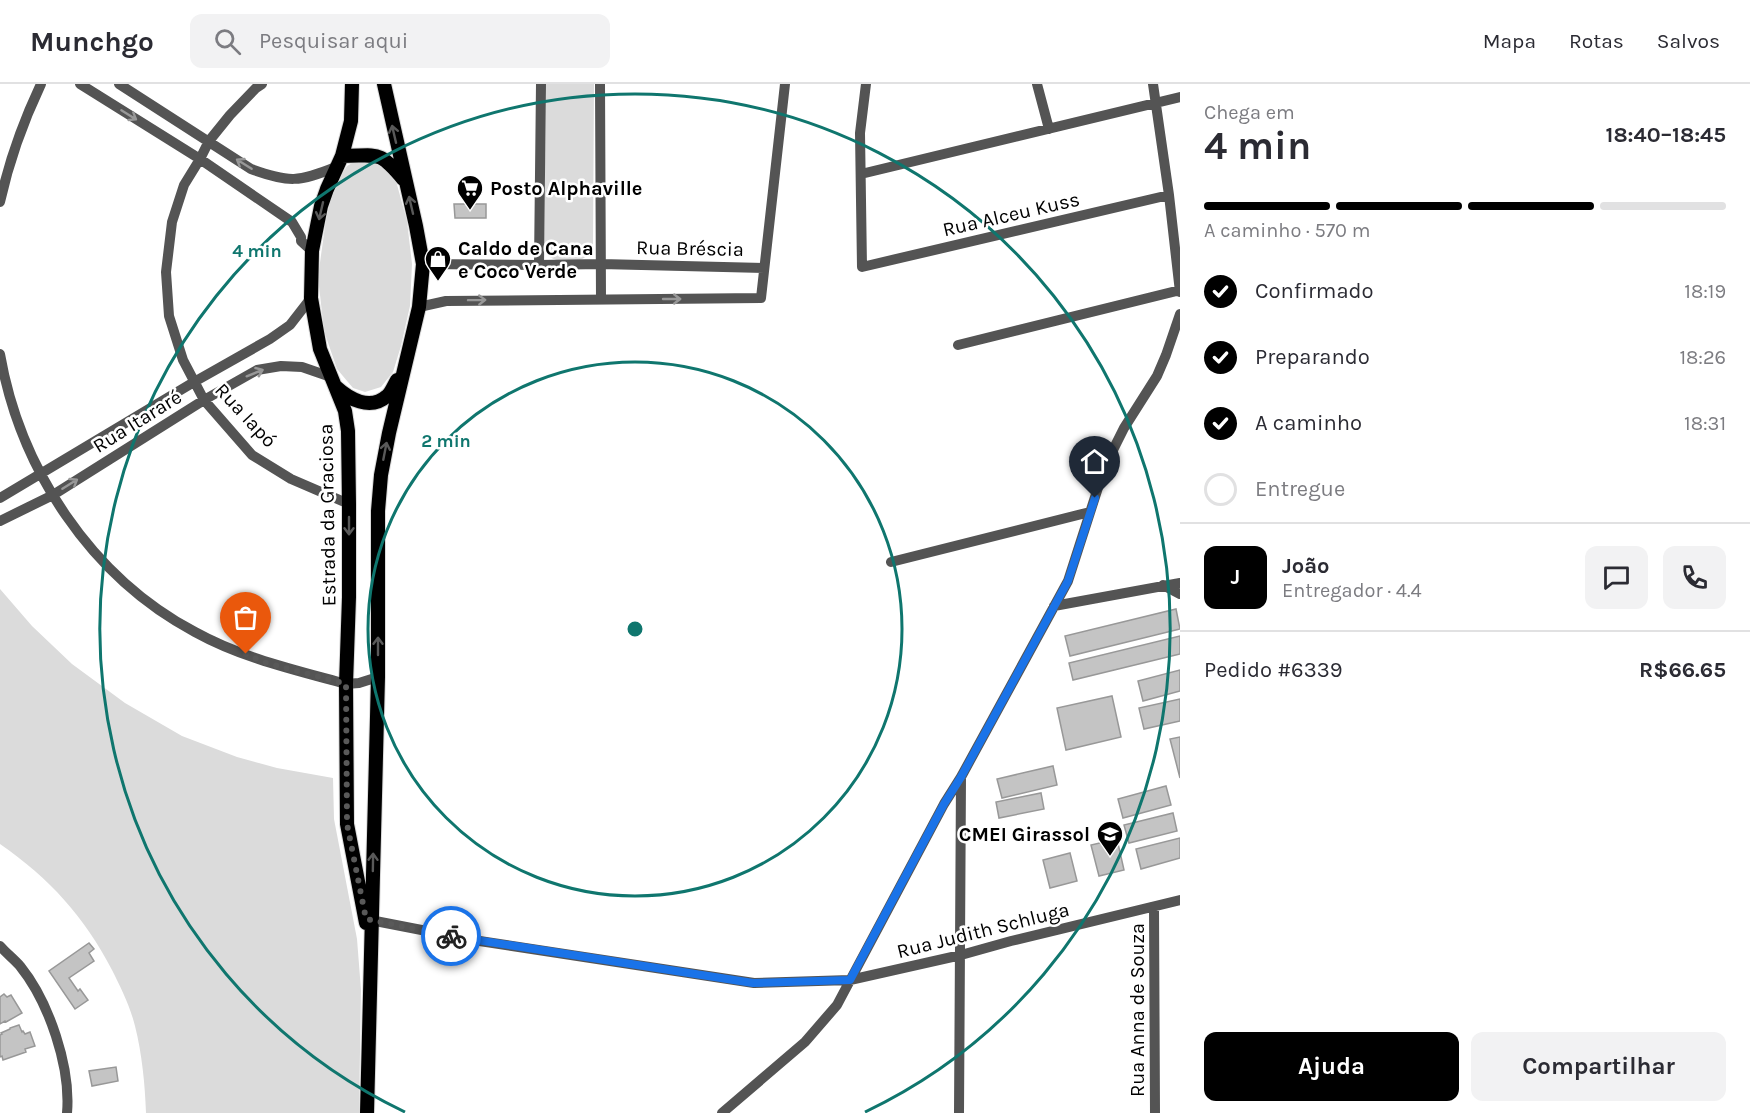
<!DOCTYPE html>
<html lang="pt">
<head>
<meta charset="utf-8">
<style>
	:root { --surface:#fff; --page:#f2f2f3; --text:#2b2b33; --muted:#7c7c81; --line:#e1e1e2; --accent:#000 }
	body { margin:0; font-family:Karla,sans-serif; background:var(--page); color:var(--text); height:100vh; display:flex; flex-direction:column; font-size:22px; white-space:nowrap }
	* { box-sizing:border-box; margin:0 }
	p { font-size:20px; color:var(--muted) }
	.icon { flex:none; width:33px; height:33px; fill:none; stroke:currentColor; stroke-width:2; stroke-linecap:round; stroke-linejoin:round }
	.map { position:relative; flex:1; overflow:hidden }
	.details { display:flex; flex-direction:column; background:var(--surface); width:570px }
	.details>* { flex:none }
	.pin { position:absolute; display:grid; place-items:center; width:51px; height:51px; color:#fff; margin:-62px -26px; border-radius:50% 50% 50% 0; rotate:-45deg; box-shadow:0 0 6px #0007 }
	.pin .icon { rotate:45deg }
	.courier { position:absolute; display:grid; place-items:center; width:60px; height:60px; margin:-30px; border:4px solid #1a73e8; border-radius:50%; background:#fff; color:#222; box-shadow:0 2px 8px #0007 }
	.overview em { font-style:normal; font-weight:700 }
	.overview div { display:flex; flex-direction:column-reverse }
	.overview { display:flex; align-items:center; justify-content:space-between; height:102px; padding:0 24px }
	h1 { font-size:39px; font-weight:700; line-height:45px }
	.bar { display:grid; grid-template-columns:repeat(4,1fr); gap:9px 6px; align-content:center; height:72px; padding:0 24px }
	.bar i { height:8px; border-radius:4px; background:var(--line) }
	.bar .on { background:var(--accent) }
	.bar p { grid-column:span 4 }
	.line { display:flex; align-items:center; gap:15px; padding:0 24px; border-top:2px solid var(--line) }
	.line div { flex:1 }
	.round { display:grid; place-items:center; flex:none; width:63px; height:63px; border-radius:12px; background:var(--page) }
	ol { padding:0 24px; list-style:none }
	li { display:flex; align-items:center; gap:18px; height:66px }
	li p { margin-inline-start:auto }
	li .icon { padding:6px; border-radius:50%; background:var(--accent); color:#fff; stroke-width:4 }
	li:last-child { color:var(--muted) }
	li i { width:33px; height:33px; border:3px solid var(--line); border-radius:50% }
	.cta { display:flex; gap:12px; margin-top:auto; padding:12px 24px }
	.cta a { flex:1; height:69px; border-radius:12px; background:var(--accent); color:#fff; font-size:24px; font-weight:700; line-height:69px; text-align:center }
	.cta a+a { background:var(--page); color:var(--text) }
	header { display:flex; align-items:center; gap:36px; box-sizing:border-box; height:84px; padding:0 30px; background:var(--surface); border-bottom:2px solid var(--line) }
	header strong { font-size:28px }
	nav { display:flex; gap:33px; margin-inline-start:auto; font-size:21px }
	.search { width:420px; height:54px; background:var(--page); display:flex; align-items:center; gap:15px; box-sizing:border-box; padding:0 21px; border-radius:12px; color:var(--muted); font-size:22px }
	main { display:flex; flex:1; min-height:0 }
	.map>svg:first-child { display:block }
</style>
</head>
<body>
<header>
<strong>Munchgo</strong>
<div class="search"><svg class="icon" aria-label="search" viewBox="0 0 24 24"><circle cx="10" cy="10" r="6"/><path d="M15 15l6 6"/></svg>Pesquisar aqui</div>
<nav><a>Mapa</a><a>Rotas</a><a>Salvos</a></nav>
</header>
<main>
<div class="map">
<svg width="1180" height="1029" viewBox="0 0 1180 1029">
	<rect width="100%" height="100%" fill="#fff"/>
	<path fill="#dbdbdb" d="M546,0H594L593,161C591,167 586,174 580,176C572,179 552,178 547,170C546,169 545,162 544,161Z
		M361,74L378,76L396,97L407,137L412,180L410,222L401,262L393,288L381,303L365,308L353,304L337,285L324,247L318,193L326,135L334,102L347,82Z
		M0,505L32,542L72,580L125,619L182,652L237,673L277,684L333,694L334,735L357,855L361,906L359,1029H146C145,1000 142,970 135,942C130,922 121,904 112,886C84,832 50,795 0,760Z"/>
	<path fill="#c4c4c4" stroke="#989898" stroke-width="1.5" d="M454,120H486V134H455Z
		M1176,525L1180,545L1070,572L1065,552Z
		M1180,552V570L1073,596L1069,579Z
		M1180,586V607L1143,617L1138,597Z
		M1112,612L1121,653L1066,666L1057,624Z
		M1180,615V637L1144,645L1139,624Z
		M1180,653V694L1170,655Z
		M1053,682L1057,701L1002,714L997,695Z
		M1166,702L1171,721L1123,734L1118,715Z
		M1041,709L1044,725L999,734L996,718Z
		M1173,729L1177,747L1129,759L1124,741Z
		M1180,754V774L1141,785L1136,765Z
		M1117,755L1124,786L1099,792L1091,761Z
		M1070,769L1077,797L1050,804L1043,776Z
		M89,859L94,865L89,869L94,877L69,894L78,907L80,905L88,916L75,925L49,887Z
		M4,910L7,913L11,911L22,929L6,938L5,937L0,940V913Z
		M19,941L22,948L23,947L25,950L30,948L35,962L25,965L26,968L3,976L2,972L0,973V951L2,950L1,949L10,945V944Z
		M116,983L118,997L92,1002L89,987Z"/>
	<g fill="none" stroke-linecap="round" stroke-linejoin="round">
		<g stroke="#dbdbdb" stroke-width="16">
			<path id="major" d="M352,0L351,37L342,72L327,105L321,122L312,167L311,214L320,265L345,327L348,347L349,420V513L346,600L347,740L366,839
				M342,72C378,72 378,65 403,95
				M336,303C349,315 370,327 387,312C391,309 394,301 397,296
				M367,1029L378,593V427L381,391L389,349L419,223L423,180L416,142L384,0"/>
		</g>
		<path stroke="#545454" stroke-width="10" d="M80,0L200,75L292,138L301,153V157L312,167
			M119,0L251,85C289,99 299,98 336,83
			M262,0L256,4L230,31L209,57L200,75L184,101L172,138L166,188L169,232L183,276L204,316L252,371L291,395L349,420
			M600,0L601,215
			M866,0L860,49L862,183L1169,111
			M1037,0L1049,45
			M1153,0L1169,111L1180,208
			M861,90L1180,13
			M0,118C9,77 23,38 41,0
			M423,180L539,181L601,180L764,184
			M539,181L541,0
			M419,223L446,217L761,214L785,0
			M958,261L1180,206
			M0,270C20,385 91,493 195,548C242,574 295,586 346,600L359,599L378,593
			M0,414L194,298L270,255L290,241L311,214
			M0,437L53,411L204,316L257,286L281,282L302,283L331,293
			M891,478L1090,428
			M1163,501L1180,510
			M1054,522L1180,499
			M1154,823L1155,1029
			M365,835L473,856L754,899L850,896L961,871L1011,857L1180,816
			M0,862C6,869 14,875 20,882C49,918 71,983 67,1029
			M722,1029L805,958L837,921L944,720L961,693L1068,497L1105,382L1124,344L1157,292L1166,271L1180,230
			M959,1029L961,693"/>
		<use href="#major" stroke="#000" stroke-width="14"/>
	</g>
	<defs><path id="oneway-shaft" d="M-6 0H5M1.5-3L5.5 0L1.5 3" fill="none" stroke-width="1.6" stroke-linecap="round" stroke-linejoin="round" transform="scale(1.5)"/></defs>
	<g stroke="#989898">
		<use href="#oneway-shaft" transform="translate(129 31) rotate(32)"/>
		<use href="#oneway-shaft" transform="translate(244 80) rotate(-148)"/>
		<use href="#oneway-shaft" transform="translate(672 215)"/>
		<use href="#oneway-shaft" transform="translate(477 216) rotate(-1)"/>
		<use href="#oneway-shaft" transform="translate(255 289) rotate(-22)"/>
		<use href="#oneway-shaft" transform="translate(70 400) rotate(-32)"/>
	</g>
	<g stroke="#595959">
		<use href="#oneway-shaft" transform="translate(394 50) rotate(-103)"/>
		<use href="#oneway-shaft" transform="translate(411 121) rotate(-103)"/>
		<use href="#oneway-shaft" transform="translate(321 127) rotate(103)"/>
		<use href="#oneway-shaft" transform="translate(385 367) rotate(-79)"/>
		<use href="#oneway-shaft" transform="translate(349 442) rotate(90)"/>
		<use href="#oneway-shaft" transform="translate(378 562) rotate(-90)"/>
		<use href="#oneway-shaft" transform="translate(373 778) rotate(-89)"/>
	</g>
	<g fill="none" stroke-linecap="round" stroke-linejoin="round">
		<path stroke="#595959" stroke-width="6" stroke-dasharray="0 10.8" d="M246,570L263,578L346,600L347,740L366,835L451,852"/>
		<path stroke="#1a73e8" stroke-width="8" d="M451,852L753,899L850,896L944,720L961,693L1068,497L1095,414"/>
	</g>
	<g fill="none" stroke="#0f766e" stroke-width="3">
		<circle cx="635" cy="545" r="267"/>
		<path d="M405 1028A535 535 0 1 1 865 1028"/>
	</g>
	<defs>
		<g id="supermarket-pin" transform="scale(1.35)"><path d="M0 17L-7.5 6A9.5 9.5 0 1 1 7.5 6Z" fill="#000" stroke="#fff"/><path d="M-6-5.5h2.5l.6 2H6L4.5 2H-2.5L-4.4-4H-6ZM-1.5 3.2a1.3 1.3 0 1 0 .1 0ZM3 3.2a1.3 1.3 0 1 0 .1 0Z" fill="#fff"/></g>
		<g id="shop-pin" transform="scale(1.35)"><path d="M0 17L-7.5 6A9.5 9.5 0 1 1 7.5 6Z" fill="#000" stroke="#fff"/><path d="M-5-2.5h2.3a2.7 3.5 0 0 1 5.4 0H5L5.5 6h-11ZM-1.5-2.5h3a1.5 2.3 0 0 0-3 0Z" fill="#fff"/></g>
		<g id="school-pin" transform="scale(1.35)"><path d="M0 17L-7.5 6A9.5 9.5 0 1 1 7.5 6Z" fill="#000" stroke="#fff"/><path d="M0-5L7-2L0 1L-7-2ZM-4 1L0 2.5L4 1V4Q0 6-4 4Z" fill="#fff"/></g>
	</defs>
	<g fill-rule="evenodd">
		<use href="#supermarket-pin" x="470" y="104"/>
		<use href="#shop-pin" x="438" y="175"/>
		<use href="#school-pin" x="1110" y="750"/>
	</g>
	<g text-anchor="middle" stroke-width="5" stroke-linejoin="round" paint-order="stroke">
		<g font-size="20" font-weight="bold" fill="#000" stroke="#fff" text-anchor="start">
			<text x="490" y="111">Posto Alphaville</text>
			<text x="458" y="171">Caldo de Cana<tspan x="458" dy="23">e Coco Verde</tspan></text>
			<text x="1090" y="757" text-anchor="end">CMEI Girassol</text>
		</g>
		<g font-size="20" fill="#000" stroke="#fff">
			<text transform="translate(1011 130) rotate(-13)" y="7">Rua Alceu Kuss</text>
			<text transform="translate(690 164) rotate(1)" y="7">Rua Bréscia</text>
			<text transform="translate(246 331) rotate(47)" y="7">Rua Iapó</text>
			<text transform="translate(137 337) rotate(-32)" y="7">Rua Itararé</text>
			<text transform="translate(327 431) rotate(-91)" y="7">Estrada da Graciosa</text>
			<text transform="translate(983 846) rotate(-14)" y="7">Rua Judith Schluga</text>
			<text transform="translate(1137 926) rotate(-90)" y="7">Rua Anna de Souza</text>
		</g>
	</g>
	<circle cx="635" cy="545" r="9" fill="#0f766e" stroke="#fff" stroke-width="3"/>
	<g font-size="18" text-anchor="middle" font-weight="bold" fill="#0f766e" stroke="#fff" stroke-width="5" stroke-linejoin="round" paint-order="stroke">
		<text x="257" y="173">4 min</text>
		<text x="446" y="363">2 min</text>
	</g>
</svg>
<div class="pin" style="left:246px;top:570px;background:#ea580c"><svg class="icon" aria-label="bag" viewBox="0 0 24 24"><path d="M5 8h14l-1 12H6zM9 8a3 3 0 0 1 6 0"/></svg></div>
<div class="pin" style="left:1095px;top:414px;background:#1f2937"><svg class="icon" aria-label="home" viewBox="0 0 24 24"><path d="M3 11l9-7 9 7M6 9v11h12V9"/></svg></div>
<div class="courier" style="left:451px;top:852px"><svg class="icon" aria-label="bike" viewBox="0 0 24 24"><circle cx="6" cy="16" r="4"/><circle cx="18" cy="16" r="4"/><path d="M6 16l4-8h5l3 8M10 8l3 8H6M13 5h3"/></svg></div>
</div>
<section class="details">
<div class="overview"><div><h1>4 min</h1><p>Chega em</p></div><em>18:40–18:45</em></div>
<div class="bar"><i class="on"></i><i class="on"></i><i class="on"></i><i></i><p>A caminho · 570 m</p></div>
<ol>
<li><svg class="icon" aria-label="check" viewBox="0 0 24 24"><path d="M5 12l5 5 9-10"/></svg>Confirmado<p>18:19</p></li>
<li><svg class="icon" aria-label="check" viewBox="0 0 24 24"><path d="M5 12l5 5 9-10"/></svg>Preparando<p>18:26</p></li>
<li><svg class="icon" aria-label="check" viewBox="0 0 24 24"><path d="M5 12l5 5 9-10"/></svg>A caminho<p>18:31</p></li>
<li><i></i>Entregue</li>
</ol>
<div class="line" style="height:108px"><b class="round" style="background:var(--accent);color:#fff">J</b><div><b>João</b><p>Entregador · 4.4</p></div><a class="round"><svg class="icon" aria-label="chat" viewBox="0 0 24 24"><path d="M4 5h16v11H9l-5 4z"/></svg></a><a class="round"><svg class="icon" aria-label="phone" viewBox="0 0 24 24"><path d="M5 4h4l2 5-3 2q2 4 5 5l2-3 5 2v4C11 20 4 13 5 4z"/></svg></a></div>
<div class="line" style="height:78px"><div>Pedido #6339</div><b>R$66.65</b></div>
<div class="cta"><a>Ajuda</a><a>Compartilhar</a></div>
</section>
</main>
</body>
</html>
